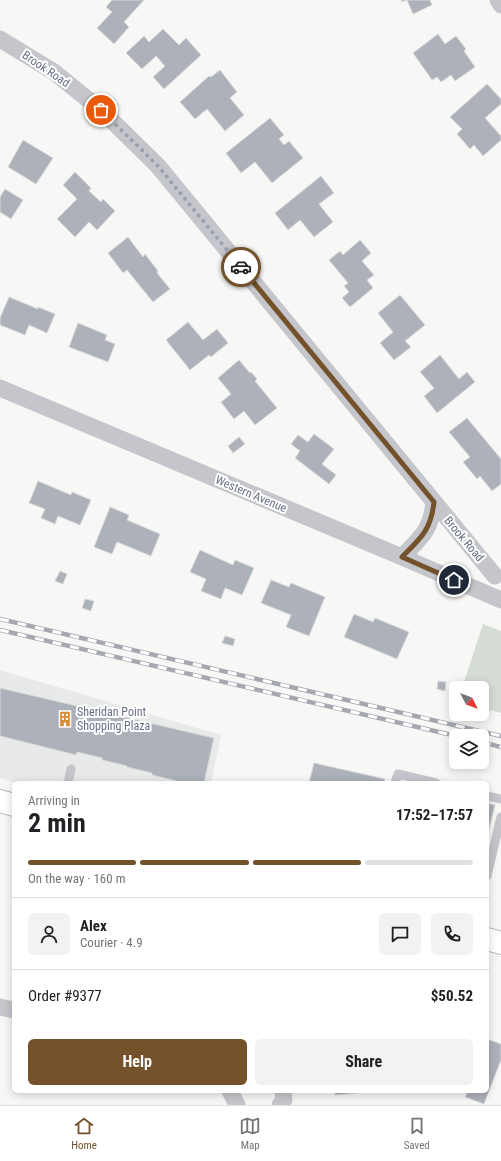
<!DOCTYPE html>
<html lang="en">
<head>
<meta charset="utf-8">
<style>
	:root { --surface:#fff; --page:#f2f2f2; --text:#202124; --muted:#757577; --line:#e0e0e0; --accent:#73512b }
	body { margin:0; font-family:"Roboto Condensed",sans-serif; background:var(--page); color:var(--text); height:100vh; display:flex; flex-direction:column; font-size:15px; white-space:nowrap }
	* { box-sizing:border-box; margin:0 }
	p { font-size:13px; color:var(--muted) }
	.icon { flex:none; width:22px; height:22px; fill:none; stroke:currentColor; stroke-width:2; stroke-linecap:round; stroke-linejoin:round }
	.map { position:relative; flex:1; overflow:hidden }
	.drawer { position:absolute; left:12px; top:781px; width:477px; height:312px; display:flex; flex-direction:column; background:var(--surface); border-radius:6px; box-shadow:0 2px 10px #0003 }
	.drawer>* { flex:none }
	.needle { width:26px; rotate:132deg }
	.fabs { position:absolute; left:449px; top:681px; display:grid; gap:8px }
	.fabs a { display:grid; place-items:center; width:40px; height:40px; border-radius:6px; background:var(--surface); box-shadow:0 2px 10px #0003; font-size:20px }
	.pin { position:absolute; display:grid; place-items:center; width:34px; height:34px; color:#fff; margin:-17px; border:2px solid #fff; border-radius:50%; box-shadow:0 1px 4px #0007 }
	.courier { position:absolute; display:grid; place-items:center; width:40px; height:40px; margin:-20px; border:3px solid #73512b; border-radius:50%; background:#fff; color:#222; box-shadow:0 1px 5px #0007 }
	.headline em { font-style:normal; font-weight:700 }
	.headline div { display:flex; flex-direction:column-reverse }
	.headline { display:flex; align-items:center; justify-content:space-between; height:68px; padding:0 16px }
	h1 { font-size:26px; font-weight:700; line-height:30px }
	.bar { display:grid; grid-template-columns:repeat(4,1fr); gap:6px 4px; align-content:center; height:48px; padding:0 16px }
	.bar i { height:5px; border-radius:3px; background:var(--line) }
	.bar .selected { background:var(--accent) }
	.bar p { grid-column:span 4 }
	.line { display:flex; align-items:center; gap:10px; padding:0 16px; border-top:1px solid var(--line) }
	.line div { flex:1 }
	.round { display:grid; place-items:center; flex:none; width:42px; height:42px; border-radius:6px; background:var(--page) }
	.cta { display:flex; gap:8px; margin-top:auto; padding:8px 16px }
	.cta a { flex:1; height:46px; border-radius:6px; background:var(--accent); color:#fff; font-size:16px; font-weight:700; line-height:46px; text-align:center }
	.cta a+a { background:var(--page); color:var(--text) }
	.tab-bar { display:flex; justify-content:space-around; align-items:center; height:56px; border-top:1px solid var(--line); background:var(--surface); font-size:11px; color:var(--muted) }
	.tab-bar a { display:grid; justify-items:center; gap:2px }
	.tab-bar .selected { color:var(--accent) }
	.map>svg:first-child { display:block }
</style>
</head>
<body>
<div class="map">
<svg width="501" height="1105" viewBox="0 0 501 1105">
	<rect width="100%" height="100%" fill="#f7f8f5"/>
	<path fill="#e8e9e9" d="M0,670L221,735L211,783H16L0,778Z"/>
	<path fill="#d6ddd5" d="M483,624L501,631V713L482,708V688H462Z"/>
	<path fill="#adb1ba" stroke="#d9dad8" d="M112,0H144L124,22L129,27L114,44L97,28L112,12L106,7Z
		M401,0H430L432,5L413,14L407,0L402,2Z
		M163,29L179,45L186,38L201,55L164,89L153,77L165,66L156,56L142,69L126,53L144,36L149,42Z
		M438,34L445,44L456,36L466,49L464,51L475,67L455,81L451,75L441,82L437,77L432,80L413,53Z
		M220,70L237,92L230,98L244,115L225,131L207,109L195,119L180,102L209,76L211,77Z
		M487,84L501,99V104L485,118L501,136V140L483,156L474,145L470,149L457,134L462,129L450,117Z
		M270,118L284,135L279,139L284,145L289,141L303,158L272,183L255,162L241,173L226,153Z
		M23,140L53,158L36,184L8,167Z
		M75,172L91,188L89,191L101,202L103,199L115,211L97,230L89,222L75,237L57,219L77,199L63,185Z
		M321,176L334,193L319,204L333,222L314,237L300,220L288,230L275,213Z
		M5,189L23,200L11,219L0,212V197Z
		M128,237L143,257L145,254L158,271L157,273L170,289L153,302L127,270L123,273L108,253Z
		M360,240L371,253L362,261L374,275L367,280L373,288L350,307L342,298L349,292L344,286L348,283L329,260L340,251L343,255Z
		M400,295L425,325L405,341L411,347L394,360L380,343L393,332L378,313Z
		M9,297L38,309V307L55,314L47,333L29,325L25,335L0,325V318Z
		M188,322L203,340L217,329L228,343L211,357L209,355L190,370L166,340Z
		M78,323L107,335L105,340L115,344L108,362L69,347Z
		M440,355L459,379L467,372L475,382L437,413L424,396L434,388L420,372Z
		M239,360L250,373L251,372L257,379L255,381L277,408L255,425L244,411L234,419L221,402L231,394L218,378Z
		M467,418L501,459V484L492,491L480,476L477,479L463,462L470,457L449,432Z
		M314,434L334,449L322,464L336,475L329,484L295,458L300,451L291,444L298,435L308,442Z
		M239,437L245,444L233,453L228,446Z
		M38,481L71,495L72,492L91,500L80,525L58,516L55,524L41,518L45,509L29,503Z
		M110,507L129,515L127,520L160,534L151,556L117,542L112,554L94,547Z
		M200,550L233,565L235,560L254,568L242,595L225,588L221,599L201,591L206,579L190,572Z
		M60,571L67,574L63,584L55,581Z
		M271,580L289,587L291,583L325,597L309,636L286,627L291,615L261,603Z
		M85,599L94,601L91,611L82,608Z
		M354,614L373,622L375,618L409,632L397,659L344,637Z
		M225,636L235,639L233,646L222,643Z
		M438,681L446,682L445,691L437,689Z
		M0,688L214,738L204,783H178L177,781L152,775V773L127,767V766L102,760V758L77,752L76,755L0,736Z
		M314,763L385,779L384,783H309Z
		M487,803L495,805L487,837Z
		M487,1039L501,1044V1060L484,1104L465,1097L468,1091H487Z
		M335,1091H357V1093L335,1095Z"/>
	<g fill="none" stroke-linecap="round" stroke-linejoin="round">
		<g stroke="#b7b9bf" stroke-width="24">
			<path id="secondary" d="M0,801L14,805
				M487,939L501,943"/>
		</g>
		<path stroke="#c4c6cb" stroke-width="9" d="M68,783L71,769
			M395,783L398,774L436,783
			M487,796L501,799
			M487,876L501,817"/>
		<path stroke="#c4c6cb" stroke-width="17" d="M498,0L501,5
			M0,39L54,72L101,110L158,166L495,576
			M0,388L402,557L501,600
			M402,557C421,537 431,531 434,502
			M0,1007L14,1010
			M230,1091L237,1105
			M280,1105L284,1100L283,1091"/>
		<use href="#secondary" stroke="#fff" stroke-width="22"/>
		<g stroke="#a5a8b0" stroke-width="4.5">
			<path id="rail" d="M0,619L501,736
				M0,630L456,736
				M482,742L501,747"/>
		</g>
		<use href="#rail" stroke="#fff" stroke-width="3" stroke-dasharray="9" stroke-linecap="butt"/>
	</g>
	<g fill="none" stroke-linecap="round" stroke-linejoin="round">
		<path stroke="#9ba0ac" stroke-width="4" stroke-dasharray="0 7.2" d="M101,110L158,166L241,267"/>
		<path stroke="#73512b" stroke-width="5" d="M241,267L434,502C431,530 421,538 402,557L454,580"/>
	</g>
	<defs>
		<g id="building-bare" transform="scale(1.2)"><path d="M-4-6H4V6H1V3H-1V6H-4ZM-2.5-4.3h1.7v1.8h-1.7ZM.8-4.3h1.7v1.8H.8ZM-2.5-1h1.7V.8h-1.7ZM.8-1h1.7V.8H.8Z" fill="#d98c34" stroke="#fff" stroke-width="2.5" paint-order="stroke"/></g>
	</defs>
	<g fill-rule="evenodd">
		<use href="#building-bare" x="65" y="719"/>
	</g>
	<g text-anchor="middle" stroke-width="4" stroke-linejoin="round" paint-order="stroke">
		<g font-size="12" fill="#697085" stroke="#fff">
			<text transform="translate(46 69) rotate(34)" y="4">Brook Road</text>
			<text transform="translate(251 494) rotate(23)" y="4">Western Avenue</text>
			<text transform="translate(464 539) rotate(50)" y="4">Brook Road</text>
		</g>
		<g font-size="12" fill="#697085" stroke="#fff" text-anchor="start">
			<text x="77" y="716">Sheridan Point<tspan x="77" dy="14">Shopping Plaza</tspan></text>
		</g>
	</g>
</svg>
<div class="fabs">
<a><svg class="needle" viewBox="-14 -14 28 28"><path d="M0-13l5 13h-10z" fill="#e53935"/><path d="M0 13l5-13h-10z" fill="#757577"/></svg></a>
<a><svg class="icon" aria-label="layers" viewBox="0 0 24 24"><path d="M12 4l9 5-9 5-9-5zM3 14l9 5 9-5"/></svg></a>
</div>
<div class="pin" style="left:101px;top:110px;background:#ea580c"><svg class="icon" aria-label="bag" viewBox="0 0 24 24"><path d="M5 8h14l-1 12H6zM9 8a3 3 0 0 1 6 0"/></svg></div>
<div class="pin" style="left:454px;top:580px;background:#1f2937"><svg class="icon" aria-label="home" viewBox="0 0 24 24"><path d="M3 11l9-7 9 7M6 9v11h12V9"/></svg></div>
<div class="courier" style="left:241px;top:267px"><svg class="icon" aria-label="car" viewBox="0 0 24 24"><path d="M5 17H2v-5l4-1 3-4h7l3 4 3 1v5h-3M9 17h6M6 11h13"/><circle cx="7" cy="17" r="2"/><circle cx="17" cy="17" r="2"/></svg></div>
<section class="drawer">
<div class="headline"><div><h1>2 min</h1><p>Arriving in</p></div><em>17:52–17:57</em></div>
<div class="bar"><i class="selected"></i><i class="selected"></i><i class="selected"></i><i></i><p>On the way · 160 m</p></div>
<div class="line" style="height:72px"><a class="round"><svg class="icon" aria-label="person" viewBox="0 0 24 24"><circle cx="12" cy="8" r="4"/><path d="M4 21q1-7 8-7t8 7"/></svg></a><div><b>Alex</b><p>Courier · 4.9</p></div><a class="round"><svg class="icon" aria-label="chat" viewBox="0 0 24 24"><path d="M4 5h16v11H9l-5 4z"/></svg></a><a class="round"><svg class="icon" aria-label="phone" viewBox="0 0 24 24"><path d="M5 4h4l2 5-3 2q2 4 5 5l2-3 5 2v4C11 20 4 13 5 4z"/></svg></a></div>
<div class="line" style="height:52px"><div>Order #9377</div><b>$50.52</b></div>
<div class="cta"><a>Help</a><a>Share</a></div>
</section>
</div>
<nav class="tab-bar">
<a class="selected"><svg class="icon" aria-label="home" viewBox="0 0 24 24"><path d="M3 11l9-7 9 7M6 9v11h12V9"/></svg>Home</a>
<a><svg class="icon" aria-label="map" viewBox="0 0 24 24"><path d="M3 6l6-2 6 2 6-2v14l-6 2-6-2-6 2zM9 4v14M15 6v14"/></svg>Map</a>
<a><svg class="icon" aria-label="saved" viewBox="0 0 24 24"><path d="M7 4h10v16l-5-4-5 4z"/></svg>Saved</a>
</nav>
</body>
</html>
